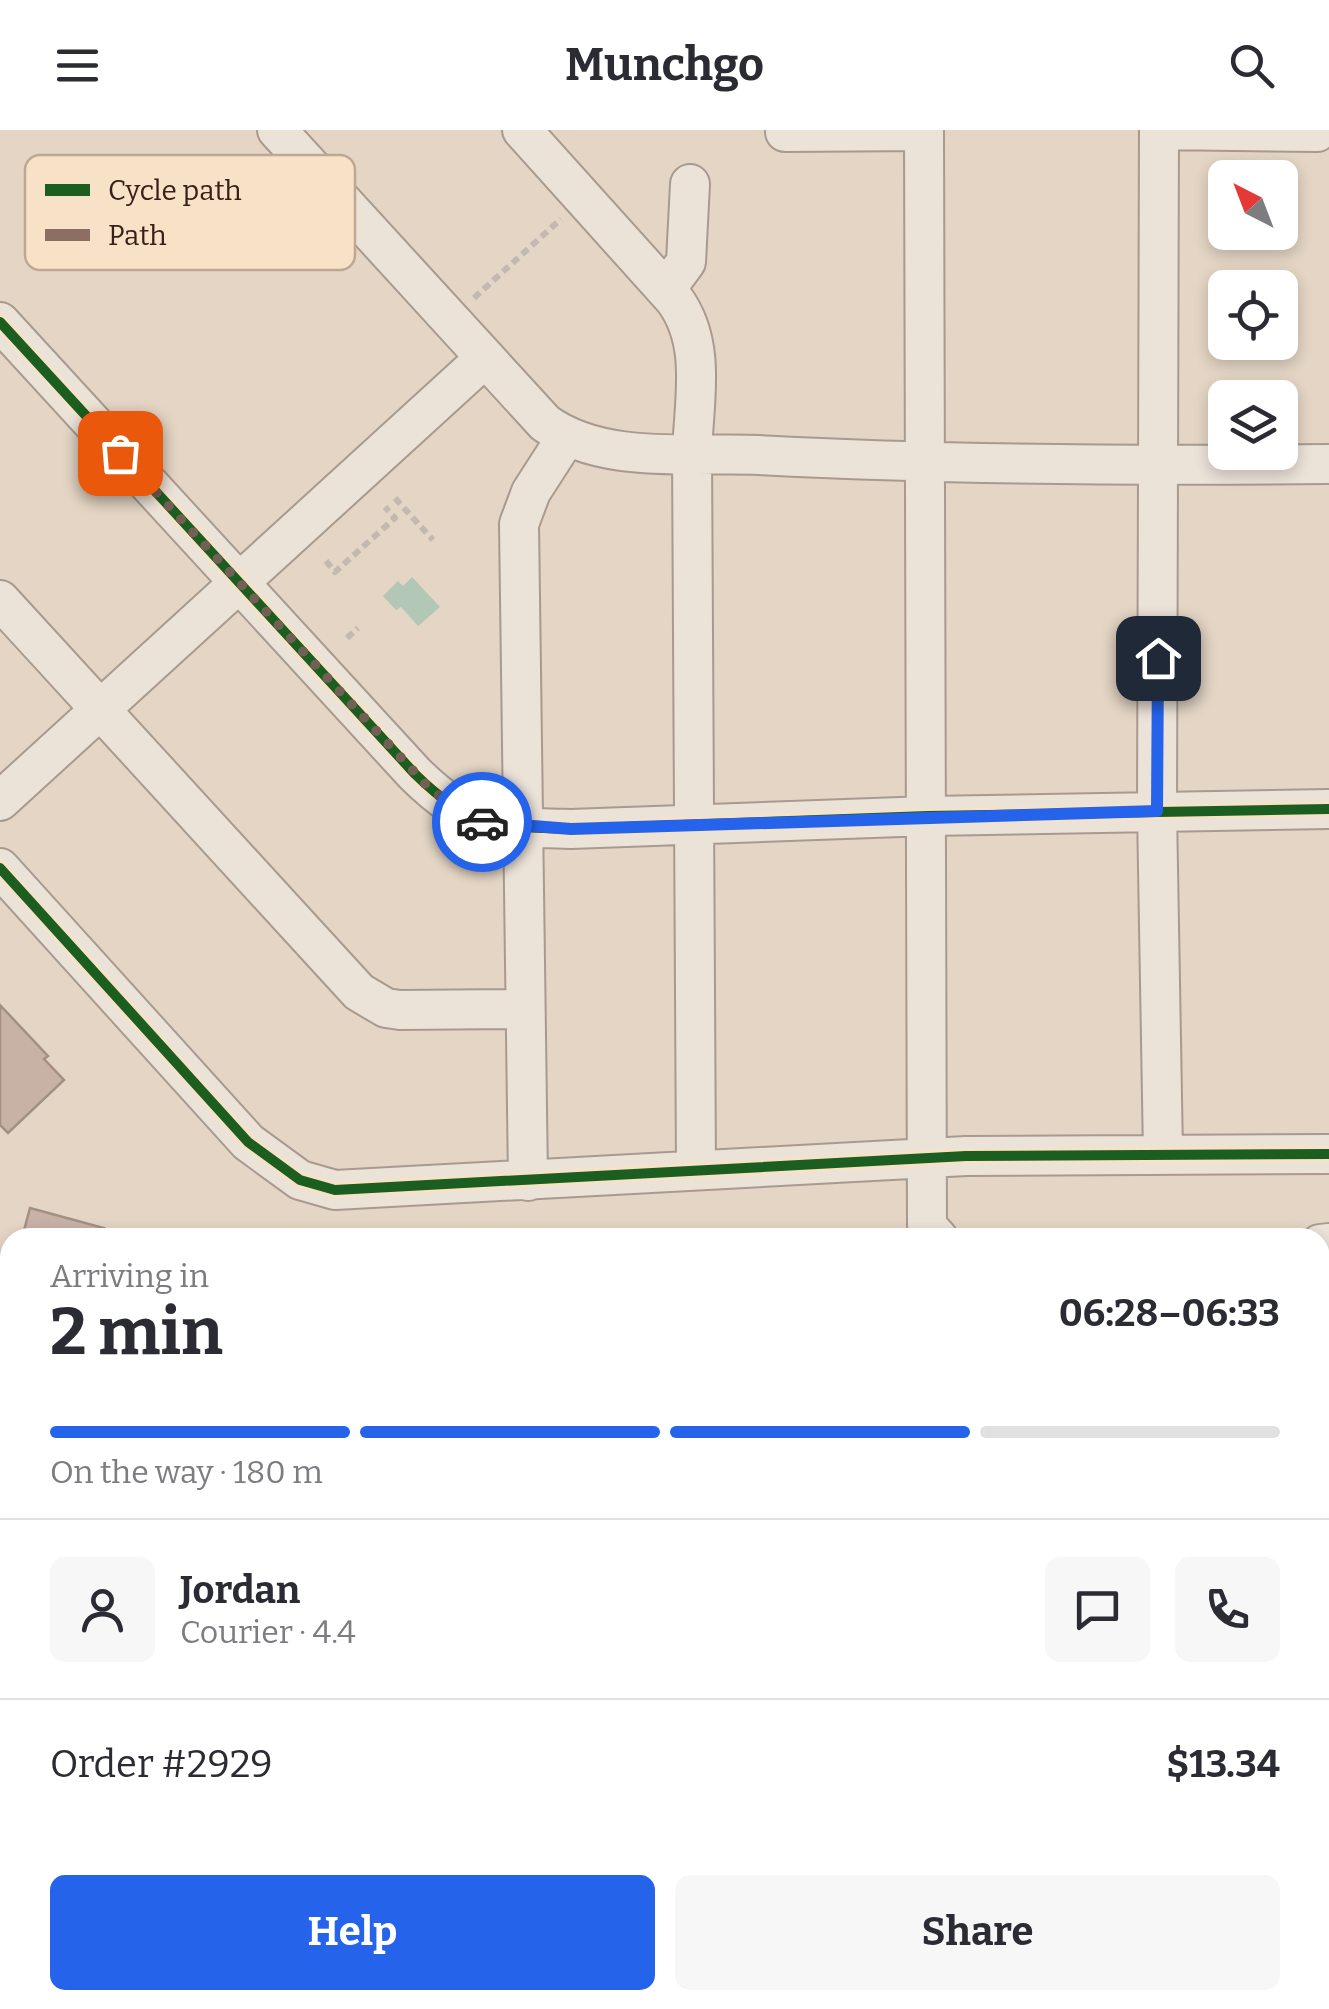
<!DOCTYPE html>
<html lang="en">
<head>
<meta charset="utf-8">
<style>
	:root { --surface:#fff; --page:#f7f7f7; --text:#2b2b33; --muted:#7c7c81; --line:#e1e1e2; --accent:#2563eb }
	body { margin:0; font-family:Bitter,serif; background:var(--page); color:var(--text); height:100vh; display:flex; flex-direction:column; font-size:38px; white-space:nowrap }
	* { box-sizing:border-box; margin:0 }
	p { font-size:32px; color:var(--muted) }
	.icon { flex:none; width:55px; height:55px; fill:none; stroke:currentColor; stroke-width:2; stroke-linecap:round; stroke-linejoin:round }
	.map { position:relative; flex:1; overflow:hidden }
	.side { position:absolute; left:0px; top:1098px; width:1330px; height:782px; display:flex; flex-direction:column; background:var(--surface); border-radius:30px 30px 0 0; box-shadow:0 5px 15px #0003 }
	.side>* { flex:none }
	.needle { width:65px; rotate:318deg }
	.buttons { position:absolute; left:1208px; top:30px; display:grid; gap:20px }
	.buttons a { display:grid; place-items:center; width:90px; height:90px; border-radius:15px; background:var(--surface); box-shadow:0 5px 15px #0003; font-size:50px }
	.pin { position:absolute; display:grid; place-items:center; width:85px; height:85px; color:#fff; margin:-42px; border-radius:20px; box-shadow:0 5px 15px #0006 }
	.courier { position:absolute; display:grid; place-items:center; width:100px; height:100px; margin:-50px; border:8px solid #2563eb; border-radius:50%; background:#fff; color:#222; box-shadow:0 2px 12px #0007 }
	.headline em { font-style:normal; font-weight:700 }
	.headline div { display:flex; flex-direction:column-reverse }
	.headline { display:flex; align-items:center; justify-content:space-between; height:170px; padding:0 50px }
	h1 { font-size:65px; font-weight:700; line-height:75px }
	.bar { display:grid; grid-template-columns:repeat(4,1fr); gap:15px 10px; align-content:center; height:120px; padding:0 50px }
	.bar i { height:12px; border-radius:8px; background:var(--line) }
	.bar .selected { background:var(--accent) }
	.bar p { grid-column:span 4 }
	.line { display:flex; align-items:center; gap:25px; padding:0 50px; border-top:2px solid var(--line) }
	.line div { flex:1 }
	.round { display:grid; place-items:center; flex:none; width:105px; height:105px; border-radius:15px; background:var(--page) }
	.cta { display:flex; gap:20px; margin-top:auto; padding:20px 50px }
	.cta a { flex:1; height:115px; border-radius:15px; background:var(--accent); color:#fff; font-size:40px; font-weight:700; line-height:115px; text-align:center }
	.cta a+a { background:var(--page); color:var(--text) }
	header { display:flex; justify-content:space-between; align-items:center; height:130px; padding:0 50px; background:var(--surface); font-size:45px; font-weight:700 }
	.map>svg:first-child { display:block }
</style>
</head>
<body>
<header><svg class="icon" aria-label="menu" viewBox="0 0 24 24"><path d="M4 6h16M4 12h16M4 18h16"/></svg>Munchgo<svg class="icon" aria-label="search" viewBox="0 0 24 24"><circle cx="10" cy="10" r="6"/><path d="M15 15l6 6"/></svg></header>
<div class="map">
<svg width="1329" height="1879" viewBox="0 0 1329 1879">
	<rect width="100%" height="100%" fill="#e4d5c4"/>
	<path fill="#d9d0a5" d="M0,1505L10,1515V1870H279L270,1879H0Z"/>
	<path fill="#d2c9a5" d="M1320,1446L1329,1449V1879H311L321,1870H1320Z"/>
	<path fill="#b2c7b6" d="M412,447L440,477L418,496L401,477L396,480L383,466L398,451L403,456Z"/>
	<path fill="#c8b2a5" stroke="#a39084" stroke-width="2.5" d="M0,875L48,926L44,929L64,950L8,1003L0,995Z
		M30,1078L104,1098L101,1108H22Z"/>
	<g fill="none" stroke-linecap="round" stroke-linejoin="round">
		<g stroke="#a89a8f" stroke-width="42">
			<path id="minor" d="M277,0L545,293C602,335 692,322 759,325C949,335 1139,336 1329,334
				M522,0L674,169C707,213 694,270 692,322L696,1040
				M924,0L927,1096L938,1108
				M1159,0L1157,681L1163,1024
				M1159,0L1317,2
				M785,2L924,1
				M666,159L686,132L690,54
				M0,192L415,644C470,698 498,697 571,699L928,686L1329,679
				M0,470L359,862L386,878L400,880L524,879
				M0,671L484,229
				M0,738L248,1012L300,1050L335,1060L966,1026L1329,1024
				M528,1051L519,394L531,362L567,306
				M1320,1114L1329,1113
				M1320,1185H1329
				M1320,1652L1329,1661
				M688,1879L696,1870"/>
		</g>
		<path stroke="#c3b9b0" stroke-width="6" stroke-dasharray="8 5" stroke-linecap="butt" d="M474,168L561,89
			M395,368L433,410
			M326,431L335,442L395,388L385,377
			M347,508L358,498"/>
		<use href="#minor" stroke="#ebe2d8" stroke-width="38"/>
		<path stroke="#8d6e63" stroke-width="8" stroke-dasharray="15 8" stroke-linecap="butt" d="M282,1879L292,1870
			M1042,1879L1052,1870"/>
		<g stroke="#f8e2c7" stroke-width="16">
			<path id="cycleway" d="M0,192L415,644C470,698 498,697 571,699L928,686L1329,679
				M0,738L248,1012L300,1050L335,1060L966,1026L1329,1024"/>
		</g>
		<use href="#cycleway" stroke="#1b5e20" stroke-width="10"/>
	</g>
	<g fill="none" stroke-linecap="round" stroke-linejoin="round">
		<path stroke="#726054" stroke-width="10" stroke-dasharray="0 18" d="M120,323L428,657L459,681L482,692"/>
		<path stroke="#2563eb" stroke-width="12" d="M482,692L571,699L1157,681L1158,528"/>
	</g>
	<rect x="25" y="25" width="330" height="115" rx="15" fill="#f8e2c7" stroke="#bea892" stroke-width="2.5"/>
	<rect x="45" y="54" width="45" height="12" fill="#1b5e20"/>
	<rect x="45" y="99" width="45" height="12" fill="#8d6e63"/>
	<g font-size="28" fill="#352118">
		<text x="108" y="70">Cycle path</text>
		<text x="108" y="115">Path</text>
	</g>
</svg>
<div class="buttons">
<a><svg class="needle" viewBox="-14 -14 28 28"><path d="M0-13l5 13h-10z" fill="#e53935"/><path d="M0 13l5-13h-10z" fill="#7c7c81"/></svg></a>
<a><svg class="icon" aria-label="locate" viewBox="0 0 24 24"><circle cx="12" cy="12" r="6"/><path d="M12 2v4M12 18v4M2 12h4M18 12h4"/></svg></a>
<a><svg class="icon" aria-label="layers" viewBox="0 0 24 24"><path d="M12 4l9 5-9 5-9-5zM3 14l9 5 9-5"/></svg></a>
</div>
<div class="pin" style="left:120px;top:323px;background:#ea580c"><svg class="icon" aria-label="bag" viewBox="0 0 24 24"><path d="M5 8h14l-1 12H6zM9 8a3 3 0 0 1 6 0"/></svg></div>
<div class="pin" style="left:1158px;top:528px;background:#1f2937"><svg class="icon" aria-label="home" viewBox="0 0 24 24"><path d="M3 11l9-7 9 7M6 9v11h12V9"/></svg></div>
<div class="courier" style="left:482px;top:692px"><svg class="icon" aria-label="car" viewBox="0 0 24 24"><path d="M5 17H2v-5l4-1 3-4h7l3 4 3 1v5h-3M9 17h6M6 11h13"/><circle cx="7" cy="17" r="2"/><circle cx="17" cy="17" r="2"/></svg></div>
<section class="side">
<div class="headline"><div><h1>2 min</h1><p>Arriving in</p></div><em>06:28–06:33</em></div>
<div class="bar"><i class="selected"></i><i class="selected"></i><i class="selected"></i><i></i><p>On the way · 180 m</p></div>
<div class="line" style="height:180px"><a class="round"><svg class="icon" aria-label="person" viewBox="0 0 24 24"><circle cx="12" cy="8" r="4"/><path d="M4 21q1-7 8-7t8 7"/></svg></a><div><b>Jordan</b><p>Courier · 4.4</p></div><a class="round"><svg class="icon" aria-label="chat" viewBox="0 0 24 24"><path d="M4 5h16v11H9l-5 4z"/></svg></a><a class="round"><svg class="icon" aria-label="phone" viewBox="0 0 24 24"><path d="M5 4h4l2 5-3 2q2 4 5 5l2-3 5 2v4C11 20 4 13 5 4z"/></svg></a></div>
<div class="line" style="height:130px"><div>Order #2929</div><b>$13.34</b></div>
<div class="cta"><a>Help</a><a>Share</a></div>
</section>
</div>
</body>
</html>
